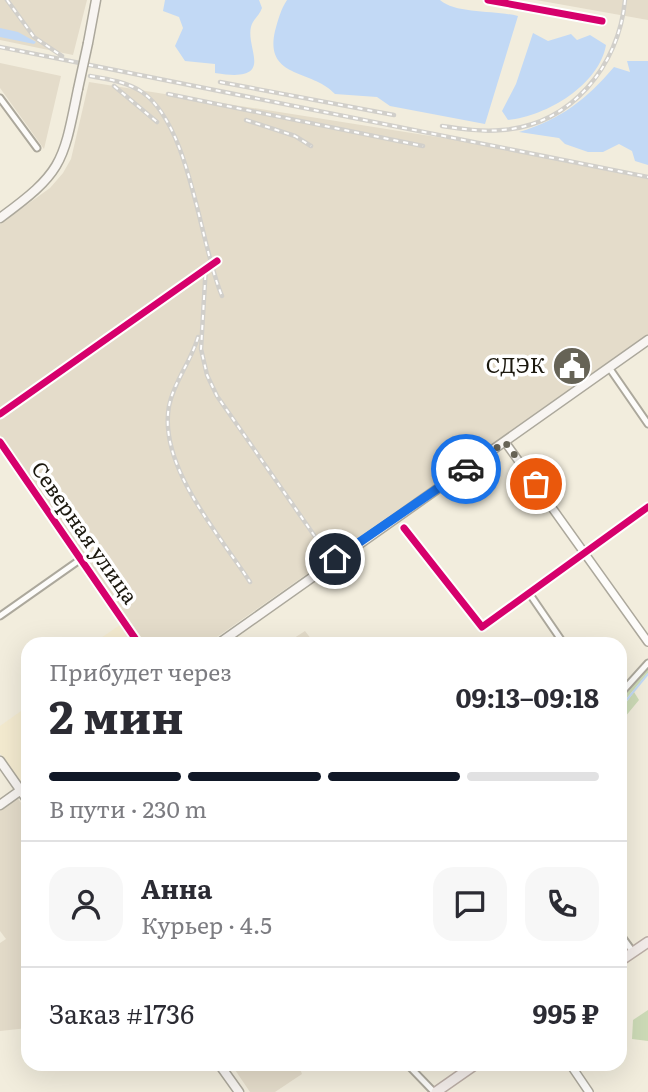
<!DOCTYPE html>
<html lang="ru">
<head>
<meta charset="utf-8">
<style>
	:root { --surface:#fff; --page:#f7f7f7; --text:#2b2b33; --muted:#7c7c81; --line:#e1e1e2; --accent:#111827 }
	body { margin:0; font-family:Literata,serif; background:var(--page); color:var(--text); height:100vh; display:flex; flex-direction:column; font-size:26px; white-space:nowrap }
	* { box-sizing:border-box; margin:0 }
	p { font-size:23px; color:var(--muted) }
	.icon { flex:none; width:38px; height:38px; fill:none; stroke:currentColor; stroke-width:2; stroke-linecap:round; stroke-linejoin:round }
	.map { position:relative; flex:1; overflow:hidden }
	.drawer { position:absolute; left:21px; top:637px; width:606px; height:434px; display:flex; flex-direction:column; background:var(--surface); border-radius:21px; box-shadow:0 7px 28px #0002 }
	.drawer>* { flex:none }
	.pin { position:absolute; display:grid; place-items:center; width:60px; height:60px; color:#fff; margin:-30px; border:4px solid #fff; border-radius:50%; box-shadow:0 2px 7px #0007 }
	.courier { position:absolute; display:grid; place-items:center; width:70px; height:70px; margin:-35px; border:5px solid #1a73e8; border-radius:50%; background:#fff; color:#222; box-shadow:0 2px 9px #0007 }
	.overview em { font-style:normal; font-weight:700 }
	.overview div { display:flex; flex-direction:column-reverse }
	.overview { display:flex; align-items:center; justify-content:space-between; height:119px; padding:0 28px }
	h1 { font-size:46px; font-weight:700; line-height:52px }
	.bar { display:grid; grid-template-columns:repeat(4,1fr); gap:10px 7px; align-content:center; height:84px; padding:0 28px }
	.bar i { height:9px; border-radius:5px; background:var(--line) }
	.bar .current { background:var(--accent) }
	.bar p { grid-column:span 4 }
	.line { display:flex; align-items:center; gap:18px; padding:0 28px; border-top:2px solid var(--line) }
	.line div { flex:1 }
	.round { display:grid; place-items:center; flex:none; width:74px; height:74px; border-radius:21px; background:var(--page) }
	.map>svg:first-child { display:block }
</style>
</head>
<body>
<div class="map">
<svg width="648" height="1092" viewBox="0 0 648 1092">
	<rect width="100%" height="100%" fill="#f2eddd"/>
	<path fill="#f4ebd0" d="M120,625L133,644H92Z
		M28,706V776L20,782L0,753V726Z"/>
	<path fill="#e4dcca" d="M0,0H87L73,55L0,40Z
		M536,0H648V20Z
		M0,63L61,76L44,149L0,88Z
		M89,82L481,144L648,179V335L207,644H146L0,435V224L50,188L63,173L71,159Z
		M305,631L315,644H285Z
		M16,796L28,812V1028L0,1031V943L6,939L0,931V808Z
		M231,1064H298L302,1074L275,1092H250Z"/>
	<path fill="#cddbb7" d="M648,664V673L620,706V696Z
		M634,692L639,700L620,723V711Z
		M648,1010V1041L632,1039L633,1020Z"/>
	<path fill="#c2d9f5" d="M165,0H259L262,8C260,14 256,17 253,22C240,44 282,84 215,73V64L185,61L175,46L183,28L179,17L163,11Z
		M287,0H440C456,14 494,10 518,16L485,124L390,106L377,97L335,94C312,69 264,79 275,31C278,20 281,9 287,0Z
		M0,28L18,32L36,42L34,44L0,37Z
		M533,33L548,41L571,34L577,40L590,35L606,45C599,85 547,116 508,120L502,111L516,84Z
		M627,61H648V165L635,161L632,151L619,144L603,152H588L565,144L559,138L519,132C560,120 587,99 614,67L630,72Z"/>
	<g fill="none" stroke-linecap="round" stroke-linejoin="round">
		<path stroke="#c2d9f5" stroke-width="2" d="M620,708L648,674"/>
		<g stroke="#aca89c" stroke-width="9">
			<path id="minor" d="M488,0L602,21
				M0,98L37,148
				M610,369L648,424
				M0,414L217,261
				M404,528L482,627L648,507
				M529,593L564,644
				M0,616L81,559
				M620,694L648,663
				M620,934L633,952
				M407,1064L434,1092"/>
		</g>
		<g stroke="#aca89c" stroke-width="10">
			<path id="tertiary" d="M0,442L139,644
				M505,442L648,642
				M570,1064L589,1092"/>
		</g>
		<g stroke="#aca89c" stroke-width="11">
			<path id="secondary" d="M88,43L96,0
				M0,218C63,172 63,163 78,89
				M218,644L648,340
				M0,761L28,801
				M0,805L28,785
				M219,1064L239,1092"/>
		</g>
		<g stroke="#bbaea6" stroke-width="12">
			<path id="primary" d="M620,961L648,942
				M436,1092L476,1064"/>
		</g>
		<use href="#minor" stroke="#fdfcfa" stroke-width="5"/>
		<use href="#tertiary" stroke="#fdfcfa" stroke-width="7"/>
		<use href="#secondary" stroke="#f8f5f2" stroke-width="8"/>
		<use href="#primary" stroke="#f3edea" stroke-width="9"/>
		<g stroke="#d1cfca" stroke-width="4.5">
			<path id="rail" d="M7,0L34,37L62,56
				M0,47L648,177
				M90,76C108,79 127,82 142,92C191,126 199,242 222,296
				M220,82L394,115
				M114,86L157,122
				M168,94L423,146
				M246,120L295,136L311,146
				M442,126C462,129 482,132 502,130C571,125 619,66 625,0
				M206,265L201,349L207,375L217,396L316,538
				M198,337C191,362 174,381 169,406C158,466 219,534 250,582"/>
		</g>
		<use href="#rail" stroke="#fff" stroke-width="2" stroke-dasharray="5" stroke-linecap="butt"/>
		<g stroke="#aca89c" stroke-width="11" stroke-linecap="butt">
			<path id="secondary-bridge" d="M78,89L88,43"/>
		</g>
		<use href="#secondary-bridge" stroke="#f8f5f2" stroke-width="8"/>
		<g stroke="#fff" stroke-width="11">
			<path id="cycleway" d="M488,0L602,21
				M0,414L217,261
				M0,442L139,644
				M404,528L482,627L648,507"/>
		</g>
		<use href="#cycleway" stroke="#d6006c" stroke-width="7"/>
	</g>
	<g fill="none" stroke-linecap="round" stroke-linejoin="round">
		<path stroke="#666356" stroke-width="7" stroke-dasharray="0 12.6" d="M466,469L505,442L536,484"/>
		<path stroke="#1a73e8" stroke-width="9" d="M335,559L466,469"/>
	</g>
	<defs>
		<g id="civic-disc" transform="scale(2.0125)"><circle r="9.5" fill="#666356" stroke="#fff"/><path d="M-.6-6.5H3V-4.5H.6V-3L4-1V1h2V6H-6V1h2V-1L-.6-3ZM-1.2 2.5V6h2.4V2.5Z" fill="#fff"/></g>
	</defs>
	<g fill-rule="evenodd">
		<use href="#civic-disc" x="572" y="366"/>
	</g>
	<g text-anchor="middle" stroke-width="7" stroke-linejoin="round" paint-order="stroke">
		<g font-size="21" fill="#1b180e" stroke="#fff" text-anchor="end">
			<text x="545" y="373">СДЭК</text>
		</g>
		<g font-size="21" fill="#1b180e" stroke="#fff">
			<text transform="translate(84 533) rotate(55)" y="7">Северная улица</text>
		</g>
	</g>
</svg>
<div class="pin" style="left:536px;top:484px;background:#ea580c"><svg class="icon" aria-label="bag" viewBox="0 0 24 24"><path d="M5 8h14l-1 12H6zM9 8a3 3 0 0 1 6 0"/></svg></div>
<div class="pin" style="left:335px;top:559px;background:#1f2937"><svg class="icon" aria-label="home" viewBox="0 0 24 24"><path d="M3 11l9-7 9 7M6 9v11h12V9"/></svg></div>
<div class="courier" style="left:466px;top:469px"><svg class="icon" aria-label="car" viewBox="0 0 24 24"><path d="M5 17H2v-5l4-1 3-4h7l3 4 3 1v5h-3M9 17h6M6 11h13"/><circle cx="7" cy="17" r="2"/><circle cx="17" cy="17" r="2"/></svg></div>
<section class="drawer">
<div class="overview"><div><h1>2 мин</h1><p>Прибудет через</p></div><em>09:13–09:18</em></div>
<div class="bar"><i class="current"></i><i class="current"></i><i class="current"></i><i></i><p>В пути · 230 m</p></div>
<div class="line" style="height:126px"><a class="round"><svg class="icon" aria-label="person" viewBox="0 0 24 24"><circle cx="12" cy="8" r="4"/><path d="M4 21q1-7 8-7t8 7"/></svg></a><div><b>Анна</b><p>Курьер · 4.5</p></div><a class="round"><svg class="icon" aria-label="chat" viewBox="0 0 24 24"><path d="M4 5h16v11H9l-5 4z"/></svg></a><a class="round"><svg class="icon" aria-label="phone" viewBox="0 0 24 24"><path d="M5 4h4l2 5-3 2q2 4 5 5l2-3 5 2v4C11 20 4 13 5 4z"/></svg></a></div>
<div class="line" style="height:91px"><div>Заказ #1736</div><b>995 ₽</b></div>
</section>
</div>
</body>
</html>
